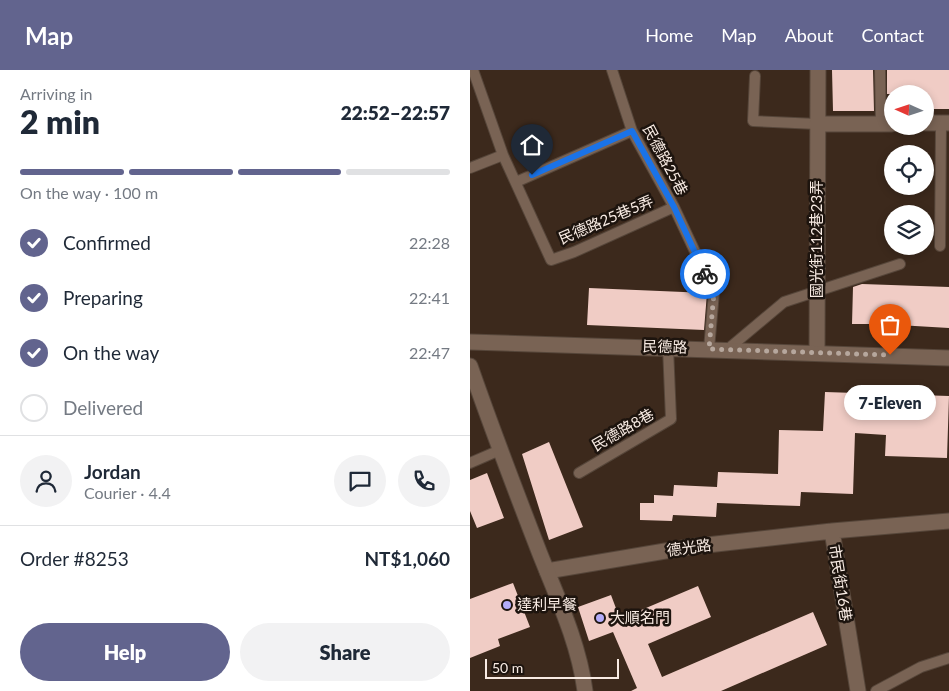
<!DOCTYPE html>
<html lang="en">
<head>
<meta charset="utf-8">
<style>
	:root { --surface:#fff; --page:#f2f2f3; --text:#1f2937; --muted:#747a83; --line:#e0e1e3; --accent:#62648e }
	body { margin:0; font-family:Lato,"Noto Sans TC",sans-serif; background:var(--page); color:var(--text); height:100vh; display:flex; flex-direction:column; font-size:19px; white-space:nowrap }
	* { box-sizing:border-box; margin:0 }
	p { font-size:16px; color:var(--muted) }
	.icon { flex:none; width:28px; height:28px; fill:none; stroke:currentColor; stroke-width:2; stroke-linecap:round; stroke-linejoin:round }
	.map { position:relative; flex:1; overflow:hidden }
	.side { display:flex; flex-direction:column; background:var(--surface); width:470px }
	.side>* { flex:none }
	.needle { width:32px; rotate:273deg }
	.controls { position:absolute; left:414px; top:15px; display:grid; gap:10px }
	.controls a { display:grid; place-items:center; width:50px; height:50px; border-radius:50%; background:var(--surface); box-shadow:0 2px 8px #0003; font-size:25px }
	.scale { position:absolute; left:15px; bottom:12px; width:134px; box-sizing:border-box; padding-left:5px; border:2px solid #f8ebe3; border-top:0; font-size:14px; line-height:18px; white-space:nowrap; color:#f8ebe3; -webkit-text-stroke:4px #1d140e; paint-order:stroke }
	.pin { position:absolute; display:grid; place-items:center; width:42px; height:42px; color:#fff; margin:-51px -21px; border-radius:50% 50% 50% 0; rotate:-45deg; box-shadow:0 0 5px #0007 }
	.pin .icon { rotate:45deg }
	.courier { position:absolute; display:grid; place-items:center; width:50px; height:50px; margin:-25px; border:4px solid #1a73e8; border-radius:50%; background:#fff; color:#222; box-shadow:0 1px 6px #0007 }
	.bubble { position:absolute; height:35px; border-radius:18px; background:var(--surface); box-shadow:0 2px 8px #0003; font-size:16px; font-weight:800; line-height:35px; text-align:center }
	.summary em { font-style:normal; font-weight:800 }
	.summary div { display:flex; flex-direction:column-reverse }
	.summary { display:flex; align-items:center; justify-content:space-between; height:85px; padding:0 20px }
	h1 { font-size:32px; font-weight:800; line-height:38px }
	.bar { display:grid; grid-template-columns:repeat(4,1fr); gap:8px 5px; align-content:center; height:60px; padding:0 20px }
	.bar i { height:6px; border-radius:4px; background:var(--line) }
	.bar .active { background:var(--accent) }
	.bar p { grid-column:span 4 }
	.line { display:flex; align-items:center; gap:12px; padding:0 20px; border-top:1px solid var(--line) }
	.line div { flex:1 }
	.round { display:grid; place-items:center; flex:none; width:52px; height:52px; border-radius:26px; background:var(--page) }
	ol { padding:0 20px; list-style:none }
	li { display:flex; align-items:center; gap:15px; height:55px }
	li p { margin-inline-start:auto }
	li .icon { padding:5px; border-radius:50%; background:var(--accent); color:#fff; stroke-width:4 }
	li:last-child { color:var(--muted) }
	li i { width:28px; height:28px; border:2px solid var(--line); border-radius:50% }
	.action { display:flex; gap:10px; margin-top:auto; padding:10px 20px }
	.action a { flex:1; height:58px; border-radius:30px; background:var(--accent); color:#fff; font-size:20px; font-weight:800; line-height:58px; text-align:center }
	.action a+a { background:var(--page); color:var(--text) }
	header { display:flex; align-items:center; gap:30px; box-sizing:border-box; height:70px; padding:0 25px; background:var(--accent); color:#fff }
	header strong { font-size:24px }
	nav { display:flex; gap:28px; margin-inline-start:auto; font-size:18px }
	main { display:flex; flex:1; min-height:0 }
	.map>svg:first-child { display:block }
</style>
</head>
<body>
<header>
<strong>Map</strong>
<nav><a>Home</a><a>Map</a><a>About</a><a>Contact</a></nav>
</header>
<main>
<section class="side">
<div class="summary"><div><h1>2 min</h1><p>Arriving in</p></div><em>22:52–22:57</em></div>
<div class="bar"><i class="active"></i><i class="active"></i><i class="active"></i><i></i><p>On the way · 100 m</p></div>
<ol>
<li><svg class="icon" aria-label="check" viewBox="0 0 24 24"><path d="M5 12l5 5 9-10"/></svg>Confirmed<p>22:28</p></li>
<li><svg class="icon" aria-label="check" viewBox="0 0 24 24"><path d="M5 12l5 5 9-10"/></svg>Preparing<p>22:41</p></li>
<li><svg class="icon" aria-label="check" viewBox="0 0 24 24"><path d="M5 12l5 5 9-10"/></svg>On the way<p>22:47</p></li>
<li><i></i>Delivered</li>
</ol>
<div class="line" style="height:90px"><a class="round"><svg class="icon" aria-label="person" viewBox="0 0 24 24"><circle cx="12" cy="8" r="4"/><path d="M4 21q1-7 8-7t8 7"/></svg></a><div><b>Jordan</b><p>Courier · 4.4</p></div><a class="round"><svg class="icon" aria-label="chat" viewBox="0 0 24 24"><path d="M4 5h16v11H9l-5 4z"/></svg></a><a class="round"><svg class="icon" aria-label="phone" viewBox="0 0 24 24"><path d="M5 4h4l2 5-3 2q2 4 5 5l2-3 5 2v4C11 20 4 13 5 4z"/></svg></a></div>
<div class="line" style="height:65px"><div>Order #8253</div><b>NT$1,060</b></div>
<div class="action"><a>Help</a><a>Share</a></div>
</section>
<div class="map">
<svg width="479" height="621" viewBox="0 0 479 621">
	<rect width="100%" height="100%" fill="#3c291c"/>
	<path fill="#f0ccc5" d="M362,0H403L404,41H363Z
		M417,0H479V39H455V24H417Z
		M392,214L479,217V258L428,255L427,260L400,259L401,254H382L383,217Z
		M119,218L237,223L234,260L117,255Z
		M355,322L479,326L477,388L415,386L416,365L385,363L383,424L331,422L330,436L247,433L246,447L203,445L202,451L170,450V433H184V425L203,426L204,415L247,417L248,402L308,404L309,360L353,361Z
		M79,372L113,457L79,470L52,384Z
		M17,403L34,448L7,458L0,441V410Z
		M43,513L60,557L28,569L30,576L0,588V529Z
		M228,516L241,547L178,574L192,607L343,542L357,575L251,621H161L167,618L143,562L119,571L108,537L141,525L150,549Z"/>
	<g fill="none" stroke-linecap="round" stroke-linejoin="round">
		<g stroke="#56463a" stroke-width="12">
			<path id="service" d="M142,0L162,61L204,137L244,222L239,279
				M410,0L411,54
				M285,6L283,51L347,54
				M33,85L81,190L104,182L204,137
				M0,98L33,85L3,0
				M46,112L162,61
				M470,176L471,53
				M258,279L314,232L430,194
				M0,393L30,380
				M109,403L201,349L198,277
				M406,621L451,597L479,588"/>
		</g>
		<g stroke="#56463a" stroke-width="17">
			<path id="minor" d="M455,53H479
				M347,54H422
				M347,283L348,0
				M77,501L219,477L362,461
				M388,621L362,461L479,451"/>
		</g>
		<g stroke="#56463a" stroke-width="17">
			<path id="tertiary" d="M0,272L479,288
				M0,296C22,359 46,422 70,484C88,529 109,574 115,621"/>
		</g>
		<use href="#service" stroke="#796354" stroke-width="10"/>
		<use href="#minor" stroke="#796354" stroke-width="15"/>
		<use href="#tertiary" stroke="#796354" stroke-width="15"/>
	</g>
	<g fill="none" stroke-linecap="round" stroke-linejoin="round">
		<path stroke="#b6a79d" stroke-width="5" stroke-dasharray="0 9" d="M235,204L244,222L239,279L420,285"/>
		<path stroke="#1a73e8" stroke-width="6" d="M62,105L162,61L204,137L235,204"/>
	</g>
	<g fill="#b3acf9" stroke="#1d140e" stroke-width="2">
		<circle cx="37" cy="535" r="5"/>
		<circle cx="130" cy="548" r="5"/>
	</g>
	<g text-anchor="middle" stroke-width="5" stroke-linejoin="round" paint-order="stroke">
		<g font-size="15" fill="#f8ebe3" stroke="#1d140e">
			<text transform="translate(195 90) rotate(62)" y="5">民德路25巷</text>
			<text transform="translate(136 150) rotate(-23)" y="5">民德路25巷5弄</text>
			<text transform="translate(347 169) rotate(-90)" y="5">國光街112巷23弄</text>
			<text transform="translate(195 277) rotate(2)" y="5">民德路</text>
			<text transform="translate(153 360) rotate(-30)" y="5">民德路8巷</text>
			<text transform="translate(219 478) rotate(-8)" y="5">德光路</text>
			<text transform="translate(370 513) rotate(81)" y="5">市民街16巷</text>
		</g>
		<g font-size="15" fill="#f8ebe3" stroke="#1d140e" text-anchor="start">
			<text x="47" y="540">達利早餐</text>
			<text x="140" y="553">大順名門</text>
		</g>
	</g>
</svg>
<div class="controls">
<a><svg class="needle" viewBox="-14 -14 28 28"><path d="M0-13l5 13h-10z" fill="#e53935"/><path d="M0 13l5-13h-10z" fill="#747a83"/></svg></a>
<a><svg class="icon" aria-label="locate" viewBox="0 0 24 24"><circle cx="12" cy="12" r="6"/><path d="M12 2v4M12 18v4M2 12h4M18 12h4"/></svg></a>
<a><svg class="icon" aria-label="layers" viewBox="0 0 24 24"><path d="M12 4l9 5-9 5-9-5zM3 14l9 5 9-5"/></svg></a>
</div>
<div class="scale">50 m</div>
<div class="pin" style="left:420px;top:285px;background:#ea580c"><svg class="icon" aria-label="bag" viewBox="0 0 24 24"><path d="M5 8h14l-1 12H6zM9 8a3 3 0 0 1 6 0"/></svg></div>
<div class="pin" style="left:62px;top:105px;background:#1f2937"><svg class="icon" aria-label="home" viewBox="0 0 24 24"><path d="M3 11l9-7 9 7M6 9v11h12V9"/></svg></div>
<div class="courier" style="left:235px;top:204px"><svg class="icon" aria-label="bike" viewBox="0 0 24 24"><circle cx="6" cy="16" r="4"/><circle cx="18" cy="16" r="4"/><path d="M6 16l4-8h5l3 8M10 8l3 8H6M13 5h3"/></svg></div>
<div class="bubble" style="left:374px;top:315px;width:92px">7-Eleven</div>
</div>
</main>
</body>
</html>
